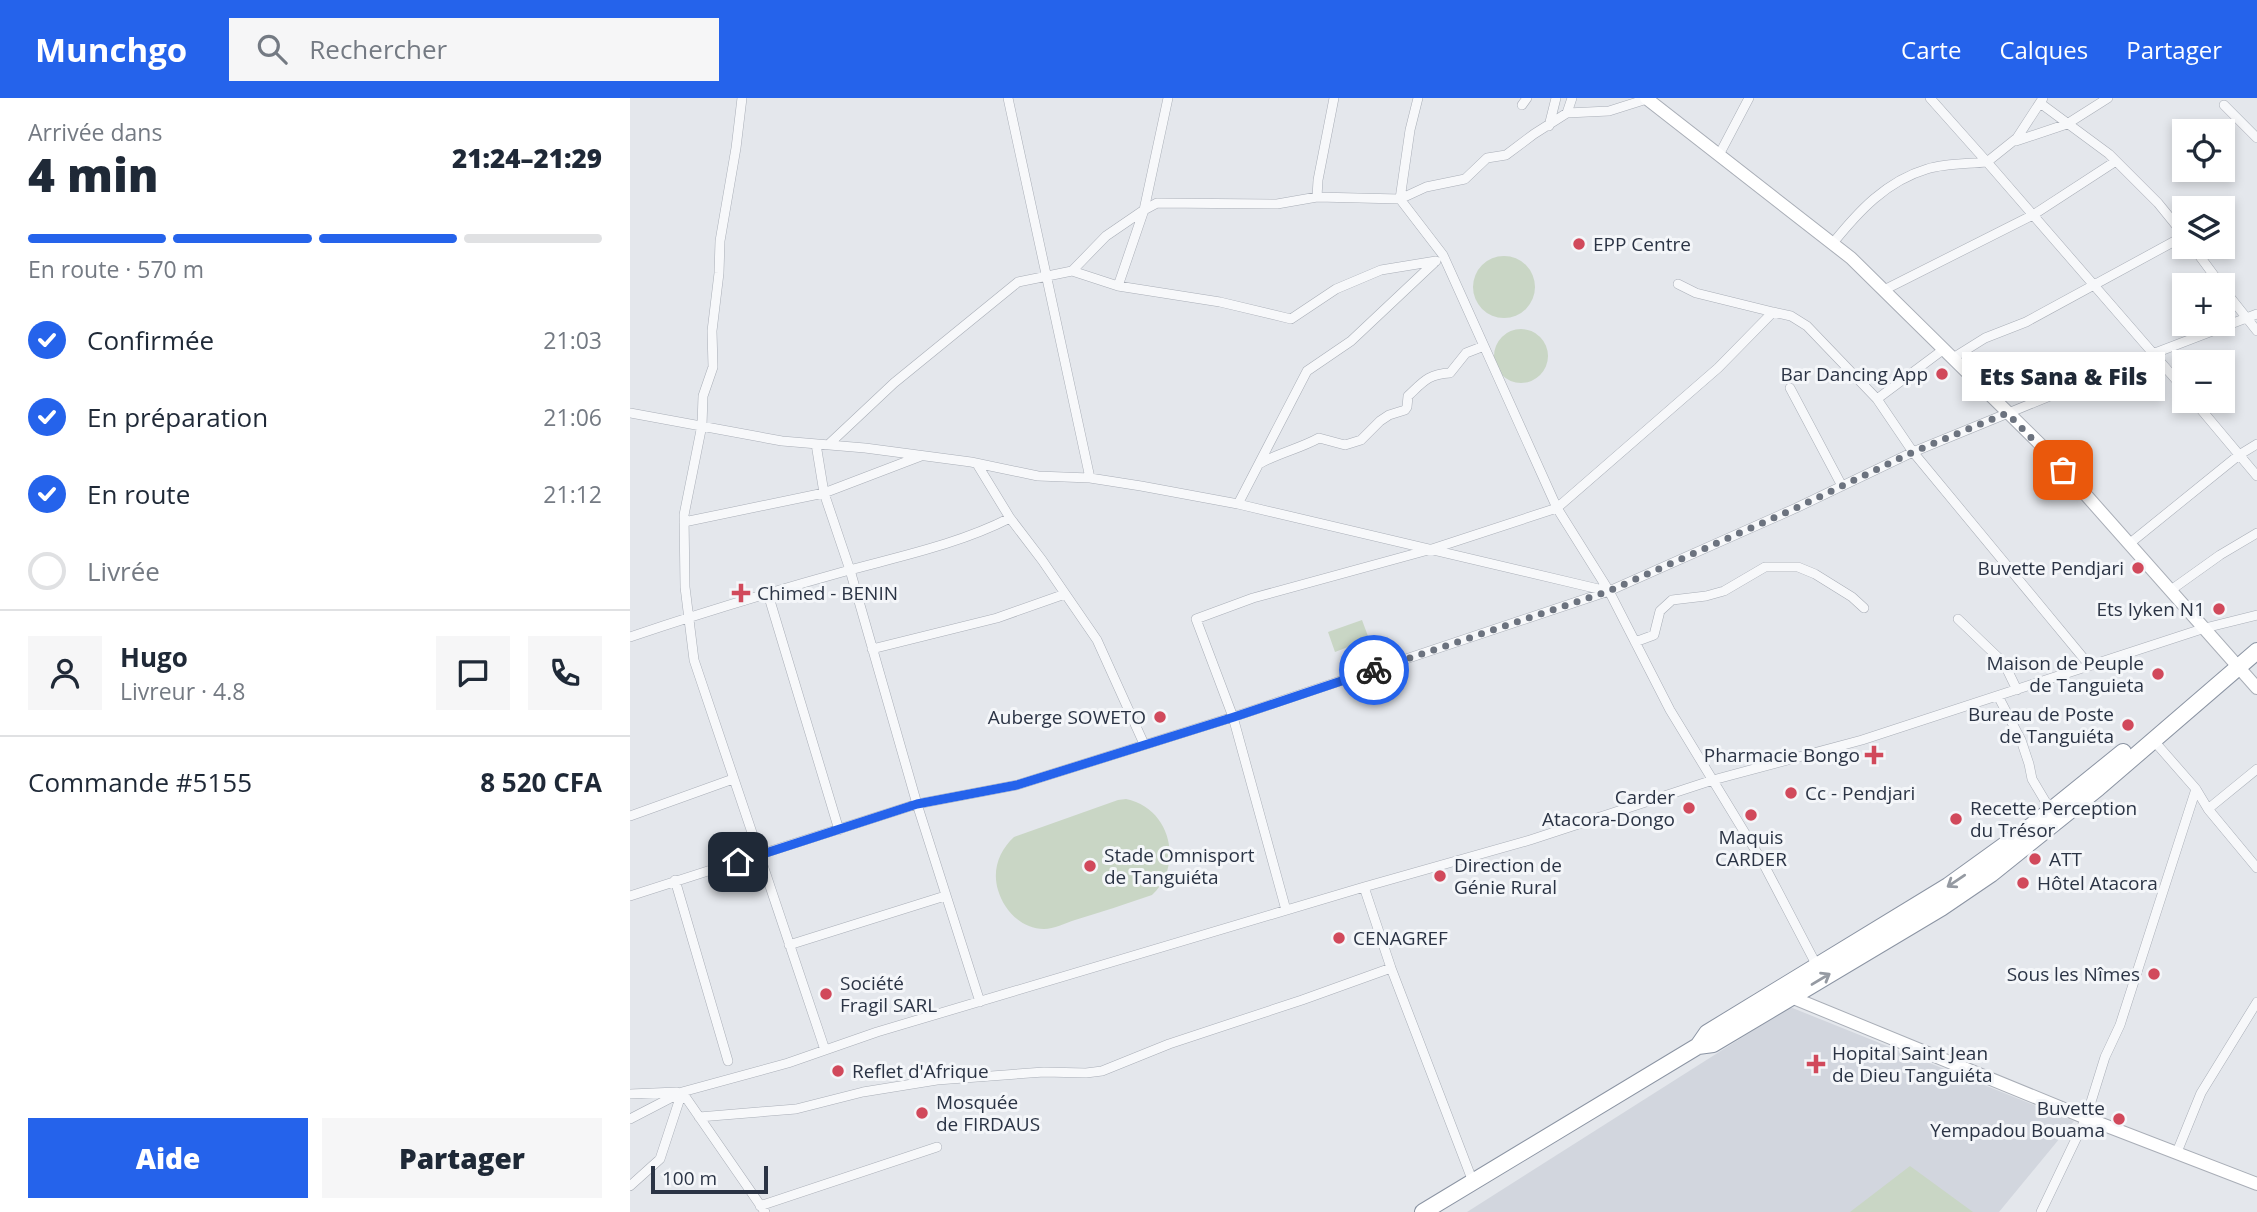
<!DOCTYPE html>
<html lang="fr">
<head>
<meta charset="utf-8">
<style>
	:root { --surface:#fff; --page:#f6f6f7; --text:#1f2937; --muted:#747a83; --line:#e0e1e3; --accent:#2563eb }
	body { margin:0; font-family:"Open Sans",sans-serif; background:var(--page); color:var(--text); height:100vh; display:flex; flex-direction:column; font-size:26px; white-space:nowrap }
	* { box-sizing:border-box; margin:0 }
	p { font-size:23px; color:var(--muted) }
	.icon { flex:none; width:38px; height:38px; fill:none; stroke:currentColor; stroke-width:2; stroke-linecap:round; stroke-linejoin:round }
	.map { position:relative; flex:1; overflow:hidden }
	.side { display:flex; flex-direction:column; background:var(--surface); width:630px }
	.side>* { flex:none }
	.controls { position:absolute; left:1542px; top:21px; display:grid; gap:14px }
	.controls a { display:grid; place-items:center; width:63px; height:63px; border-radius:0px; background:var(--surface); box-shadow:0 4px 10px #0003; font-size:35px }
	.scale { position:absolute; left:21px; bottom:18px; width:117px; box-sizing:border-box; padding-left:7px; border:4px solid #2b3445; border-top:0; font-size:19px; line-height:24px; white-space:nowrap; color:#2b3445; -webkit-text-stroke:5px #f4f6f9; paint-order:stroke }
	.pin { position:absolute; display:grid; place-items:center; width:60px; height:60px; color:#fff; margin:-30px; border-radius:14px; box-shadow:0 4px 10px #0006 }
	.courier { position:absolute; display:grid; place-items:center; width:70px; height:70px; margin:-35px; border:5px solid #2563eb; border-radius:50%; background:#fff; color:#222; box-shadow:0 2px 9px #0007 }
	.bubble { position:absolute; height:49px; border-radius:0px; background:var(--surface); box-shadow:0 4px 10px #0003; font-size:23px; font-weight:800; line-height:49px; text-align:center }
	.summary em { font-style:normal; font-weight:800 }
	.summary div { display:flex; flex-direction:column-reverse }
	.summary { display:flex; align-items:center; justify-content:space-between; height:119px; padding:0 28px }
	h1 { font-size:46px; font-weight:800; line-height:52px }
	.bar { display:grid; grid-template-columns:repeat(4,1fr); gap:10px 7px; align-content:center; height:84px; padding:0 28px }
	.bar i { height:9px; border-radius:5px; background:var(--line) }
	.bar .selected { background:var(--accent) }
	.bar p { grid-column:span 4 }
	.line { display:flex; align-items:center; gap:18px; padding:0 28px; border-top:2px solid var(--line) }
	.line div { flex:1 }
	.round { display:grid; place-items:center; flex:none; width:74px; height:74px; border-radius:0px; background:var(--page) }
	ol { padding:0 28px; list-style:none }
	li { display:flex; align-items:center; gap:21px; height:77px }
	li p { margin-inline-start:auto }
	li .icon { padding:7px; border-radius:50%; background:var(--accent); color:#fff; stroke-width:4 }
	li:last-child { color:var(--muted) }
	li i { width:38px; height:38px; border:4px solid var(--line); border-radius:50% }
	.action { display:flex; gap:14px; margin-top:auto; padding:14px 28px }
	.action a { flex:1; height:80px; border-radius:0px; background:var(--accent); color:#fff; font-size:28px; font-weight:800; line-height:80px; text-align:center }
	.action a+a { background:var(--page); color:var(--text) }
	header { display:flex; align-items:center; gap:42px; box-sizing:border-box; height:98px; padding:0 35px; background:var(--accent); color:#fff }
	header strong { font-size:33px }
	nav { display:flex; gap:38px; margin-inline-start:auto; font-size:24px }
	.search { width:490px; height:63px; background:var(--page); display:flex; align-items:center; gap:18px; box-sizing:border-box; padding:0 24px; border-radius:0px; color:var(--muted); font-size:26px }
	main { display:flex; flex:1; min-height:0 }
	.map>svg:first-child { display:block }
</style>
</head>
<body>
<header>
<strong>Munchgo</strong>
<div class="search"><svg class="icon" aria-label="search" viewBox="0 0 24 24"><circle cx="10" cy="10" r="6"/><path d="M15 15l6 6"/></svg>Rechercher</div>
<nav><a>Carte</a><a>Calques</a><a>Partager</a></nav>
</header>
<main>
<section class="side">
<div class="summary"><div><h1>4 min</h1><p>Arrivée dans</p></div><em>21:24–21:29</em></div>
<div class="bar"><i class="selected"></i><i class="selected"></i><i class="selected"></i><i></i><p>En route · 570 m</p></div>
<ol>
<li><svg class="icon" aria-label="check" viewBox="0 0 24 24"><path d="M5 12l5 5 9-10"/></svg>Confirmée<p>21:03</p></li>
<li><svg class="icon" aria-label="check" viewBox="0 0 24 24"><path d="M5 12l5 5 9-10"/></svg>En préparation<p>21:06</p></li>
<li><svg class="icon" aria-label="check" viewBox="0 0 24 24"><path d="M5 12l5 5 9-10"/></svg>En route<p>21:12</p></li>
<li><i></i>Livrée</li>
</ol>
<div class="line" style="height:126px"><a class="round"><svg class="icon" aria-label="person" viewBox="0 0 24 24"><circle cx="12" cy="8" r="4"/><path d="M4 21q1-7 8-7t8 7"/></svg></a><div><b>Hugo</b><p>Livreur · 4.8</p></div><a class="round"><svg class="icon" aria-label="chat" viewBox="0 0 24 24"><path d="M4 5h16v11H9l-5 4z"/></svg></a><a class="round"><svg class="icon" aria-label="phone" viewBox="0 0 24 24"><path d="M5 4h4l2 5-3 2q2 4 5 5l2-3 5 2v4C11 20 4 13 5 4z"/></svg></a></div>
<div class="line" style="height:91px"><div>Commande #5155</div><b>8 520 CFA</b></div>
<div class="action"><a>Aide</a><a>Partager</a></div>
</section>
<div class="map">
<svg width="1627" height="1114" viewBox="0 0 1627 1114">
	<rect width="100%" height="100%" fill="#e4e7ec"/>
	<path fill="#d2d6de" d="M1160,909L1444,1023L1369,1114H837Z"/>
	<path fill="#c9d6c5" d="M843 189a31 31 0 1 1 62 0a31 31 0 1 1-62 0Z
		M864 258a27 27 0 1 1 54 0a27 27 0 1 1-54 0Z
		M732,522L739,541L705,554L698,534Z
		M496,701C541,710 554,767 522,797C496,806 471,814 445,822C435,825 424,831 414,831C392,831 374,813 368,792C362,772 369,753 384,739L488,702Z
		M1280,1068L1343,1114H1220Z"/>
	<g fill="none" stroke-linecap="round" stroke-linejoin="round">
		<g stroke="#a9aeb7" stroke-width="10">
			<path id="street" d="M112,0L106,50L90,143L89,175L82,233L83,269L73,298L72,327L54,417L55,489L64,562L195,952
				M378,0L460,380
				M1413,0L1387,40L1357,64L1554,291
				M1410,5L1479,56L1528,105L1554,137
				M892,7L897,0
				M1594,7L1627,40
				M937,15L942,0
				M919,28L926,0
				M1386,43L1437,26L1478,0
				M1089,57L1119,0
				M687,99L688,82L704,0
				M770,101L796,89L835,81L857,60L876,57L904,36L937,15L979,13L1017,1
				M770,101L780,32L788,0
				M1203,145C1228,114 1256,83 1297,71C1316,65 1337,66 1357,64L1300,0
				M1563,149L1591,187
				M442,173L476,138L514,112L538,0
				M1048,186L1066,195L1143,214
				M488,188L514,112L527,105L647,106L687,99L770,101L813,157L927,410L979,493
				M1592,189L1627,233
				M1254,192L1403,117L1486,63
				M1323,260L1355,240L1396,224L1554,138
				M1160,290L1212,388
				M1247,301L1314,251
				M1564,303L1627,378
				M0,315L152,343L235,350L341,364L408,378L460,380L511,388L608,406L977,493
				M186,346L194,395L220,472L287,706L350,904
				M198,347L264,285L388,184L442,173L488,188L590,204L661,221L706,191L751,172L806,163
				M347,366L380,420L412,462L467,542L514,646
				M629,366C648,355 669,351 689,340L715,347L731,342L750,323L759,317L775,312L777,309L778,298C793,284 798,276 820,275L836,255L854,248
				M608,406L677,273L721,243L806,163
				M54,424L194,395L291,358
				M1499,446L1609,357L1627,346
				M1541,492L1590,457L1627,435
				M138,496L209,732
				M1328,521L1374,565L1387,592
				M0,539C71,515 144,493 216,473C271,458 329,446 380,420
				M1005,544L1024,537L1030,513L1042,502L1076,498L1094,493L1135,469H1168L1185,476L1222,499L1234,510
				M242,551L367,520L435,496
				M1368,598L1391,642L1399,666L1402,681L1421,713
				M1566,691L1578,711L1627,770
				M1578,711L1627,671
				M0,718L103,681
				M45,782L98,963
				M734,789L761,870L843,1084
				M0,798L287,706L387,687L603,619L979,493
				M656,812L603,619L566,521L623,500L802,451L927,410L1088,270L1143,214L1161,218L1177,228L1247,301L1283,354L1460,568
				M159,847L315,798
				M1187,868L1132,763L1040,612L979,493L1166,410L1283,354L1525,255L1627,216
				M52,994L135,1114
				M0,996L47,994
				M69,1019L166,1011L233,994L307,982L414,974L456,975L472,973L539,946L672,902L761,870
				M0,1021L52,994L158,965L247,934L734,789L900,742L1083,682L1232,642L1575,530L1627,517
				M1547,1054L1571,995L1627,904
				M0,1088L30,1061L52,994
				M130,1108L307,1049
				M1411,1114L1456,1020L1475,959L1490,927L1566,691L1524,643"/>
		</g>
		<g stroke="#a9aeb7" stroke-width="14">
			<path id="secondary" d="M1016,0L1221,160L1417,353L1627,590
				M1159,895L1161,899L1456,1020L1627,1086"/>
		</g>
		<g stroke="#8b94a3" stroke-width="18">
			<path id="highway" d="M1068,948L1077,935L1318,788L1404,726L1493,654
				M793,1114L1068,948L1083,946L1311,810L1361,776L1468,690L1627,553"/>
		</g>
		<use href="#street" stroke="#f7f8fa" stroke-width="9"/>
		<use href="#secondary" stroke="#fff" stroke-width="12"/>
		<use href="#highway" stroke="#fff" stroke-width="16"/>
	</g>
	<defs><path id="oneway-shaft" d="M-6 0H5M1.5-3L5.5 0L1.5 3" fill="none" stroke-width="1.6" stroke-linecap="round" stroke-linejoin="round" transform="scale(1.75)"/></defs>
	<g stroke="#959aa2">
		<use href="#oneway-shaft" transform="translate(1326 783) rotate(146)"/>
		<use href="#oneway-shaft" transform="translate(1191 881) rotate(-31)"/>
	</g>
	<g fill="none" stroke-linecap="round" stroke-linejoin="round">
		<path stroke="#6c737f" stroke-width="7" stroke-dasharray="0 12.6" d="M744,572L979,493L1166,410L1283,354L1377,315L1433,372"/>
		<path stroke="#2563eb" stroke-width="9" d="M108,764L287,706L387,687L604,619L744,572"/>
	</g>
	<g fill="#d1495b" stroke="#f4f6f9" stroke-width="2.5">
		<circle cx="949" cy="146" r="7"/>
		<circle cx="1312" cy="276" r="7"/>
		<circle cx="1508" cy="470" r="7"/>
		<path d="M107.5 484.5h7v7h7v7h-7v7h-7v-7h-7v-7h7z"/>
		<circle cx="1589" cy="511" r="7"/>
		<circle cx="1528" cy="576" r="7"/>
		<circle cx="530" cy="619" r="7"/>
		<circle cx="1498" cy="627" r="7"/>
		<path d="M1240.5 646.5h7v7h7v7h-7v7h-7v-7h-7v-7h7z"/>
		<circle cx="1161" cy="695" r="7"/>
		<circle cx="1059" cy="710" r="7"/>
		<circle cx="1121" cy="717" r="7"/>
		<circle cx="1326" cy="721" r="7"/>
		<circle cx="1405" cy="761" r="7"/>
		<circle cx="460" cy="768" r="7"/>
		<circle cx="810" cy="778" r="7"/>
		<circle cx="1393" cy="785" r="7"/>
		<circle cx="709" cy="840" r="7"/>
		<circle cx="1524" cy="876" r="7"/>
		<circle cx="196" cy="896" r="7"/>
		<path d="M1182.5 955.5h7v7h7v7h-7v7h-7v-7h-7v-7h7z"/>
		<circle cx="208" cy="973" r="7"/>
		<circle cx="292" cy="1015" r="7"/>
		<circle cx="1489" cy="1021" r="7"/>
	</g>
	<g text-anchor="middle" stroke-width="6" stroke-linejoin="round" paint-order="stroke">
		<g font-size="19" fill="#2b3445" stroke="#f4f6f9" text-anchor="start">
			<text x="963" y="153">EPP Centre</text>
			<text x="1298" y="283" text-anchor="end">Bar Dancing App</text>
			<text x="1494" y="477" text-anchor="end">Buvette Pendjari</text>
			<text x="127" y="502">Chimed - BENIN</text>
			<text x="1575" y="518" text-anchor="end">Ets Iyken N1</text>
			<text x="1514" y="572" text-anchor="end">Maison de Peuple<tspan x="1514" dy="22">de Tanguieta</tspan></text>
			<text x="1484" y="623" text-anchor="end">Bureau de Poste<tspan x="1484" dy="22">de Tanguiéta</tspan></text>
			<text x="516" y="626" text-anchor="end">Auberge SOWETO</text>
			<text x="1230" y="664" text-anchor="end">Pharmacie Bongo</text>
			<text x="1175" y="702">Cc - Pendjari</text>
			<text x="1045" y="706" text-anchor="end">Carder<tspan x="1045" dy="22">Atacora-Dongo</tspan></text>
			<text x="1340" y="717">Recette Perception<tspan x="1340" dy="22">du Trésor</tspan></text>
			<text x="1121" y="746" text-anchor="middle">Maquis<tspan x="1121" dy="22">CARDER</tspan></text>
			<text x="474" y="764">Stade Omnisport<tspan x="474" dy="22">de Tanguiéta</tspan></text>
			<text x="1419" y="768">ATT</text>
			<text x="824" y="774">Direction de<tspan x="824" dy="22">Génie Rural</tspan></text>
			<text x="1407" y="792">Hôtel Atacora</text>
			<text x="723" y="847">CENAGREF</text>
			<text x="1510" y="883" text-anchor="end">Sous les Nîmes</text>
			<text x="210" y="892">Société<tspan x="210" dy="22">Fragil SARL</tspan></text>
			<text x="1202" y="962">Hopital Saint Jean<tspan x="1202" dy="22">de Dieu Tanguiéta</tspan></text>
			<text x="222" y="980">Reflet d'Afrique</text>
			<text x="306" y="1011">Mosquée<tspan x="306" dy="22">de FIRDAUS</tspan></text>
			<text x="1475" y="1017" text-anchor="end">Buvette<tspan x="1475" dy="22">Yempadou Bouama</tspan></text>
		</g>
	</g>
</svg>
<div class="controls">
<a><svg class="icon" aria-label="locate" viewBox="0 0 24 24"><circle cx="12" cy="12" r="6"/><path d="M12 2v4M12 18v4M2 12h4M18 12h4"/></svg></a>
<a><svg class="icon" aria-label="layers" viewBox="0 0 24 24"><path d="M12 4l9 5-9 5-9-5zM3 14l9 5 9-5"/></svg></a>
<a>+</a>
<a>−</a>
</div>
<div class="scale">100 m</div>
<div class="pin" style="left:1433px;top:372px;background:#ea580c"><svg class="icon" aria-label="bag" viewBox="0 0 24 24"><path d="M5 8h14l-1 12H6zM9 8a3 3 0 0 1 6 0"/></svg></div>
<div class="pin" style="left:108px;top:764px;background:#1f2937"><svg class="icon" aria-label="home" viewBox="0 0 24 24"><path d="M3 11l9-7 9 7M6 9v11h12V9"/></svg></div>
<div class="courier" style="left:744px;top:572px"><svg class="icon" aria-label="bike" viewBox="0 0 24 24"><circle cx="6" cy="16" r="4"/><circle cx="18" cy="16" r="4"/><path d="M6 16l4-8h5l3 8M10 8l3 8H6M13 5h3"/></svg></div>
<div class="bubble" style="left:1332px;top:254px;width:203px">Ets Sana &amp; Fils</div>
</div>
</main>
</body>
</html>
